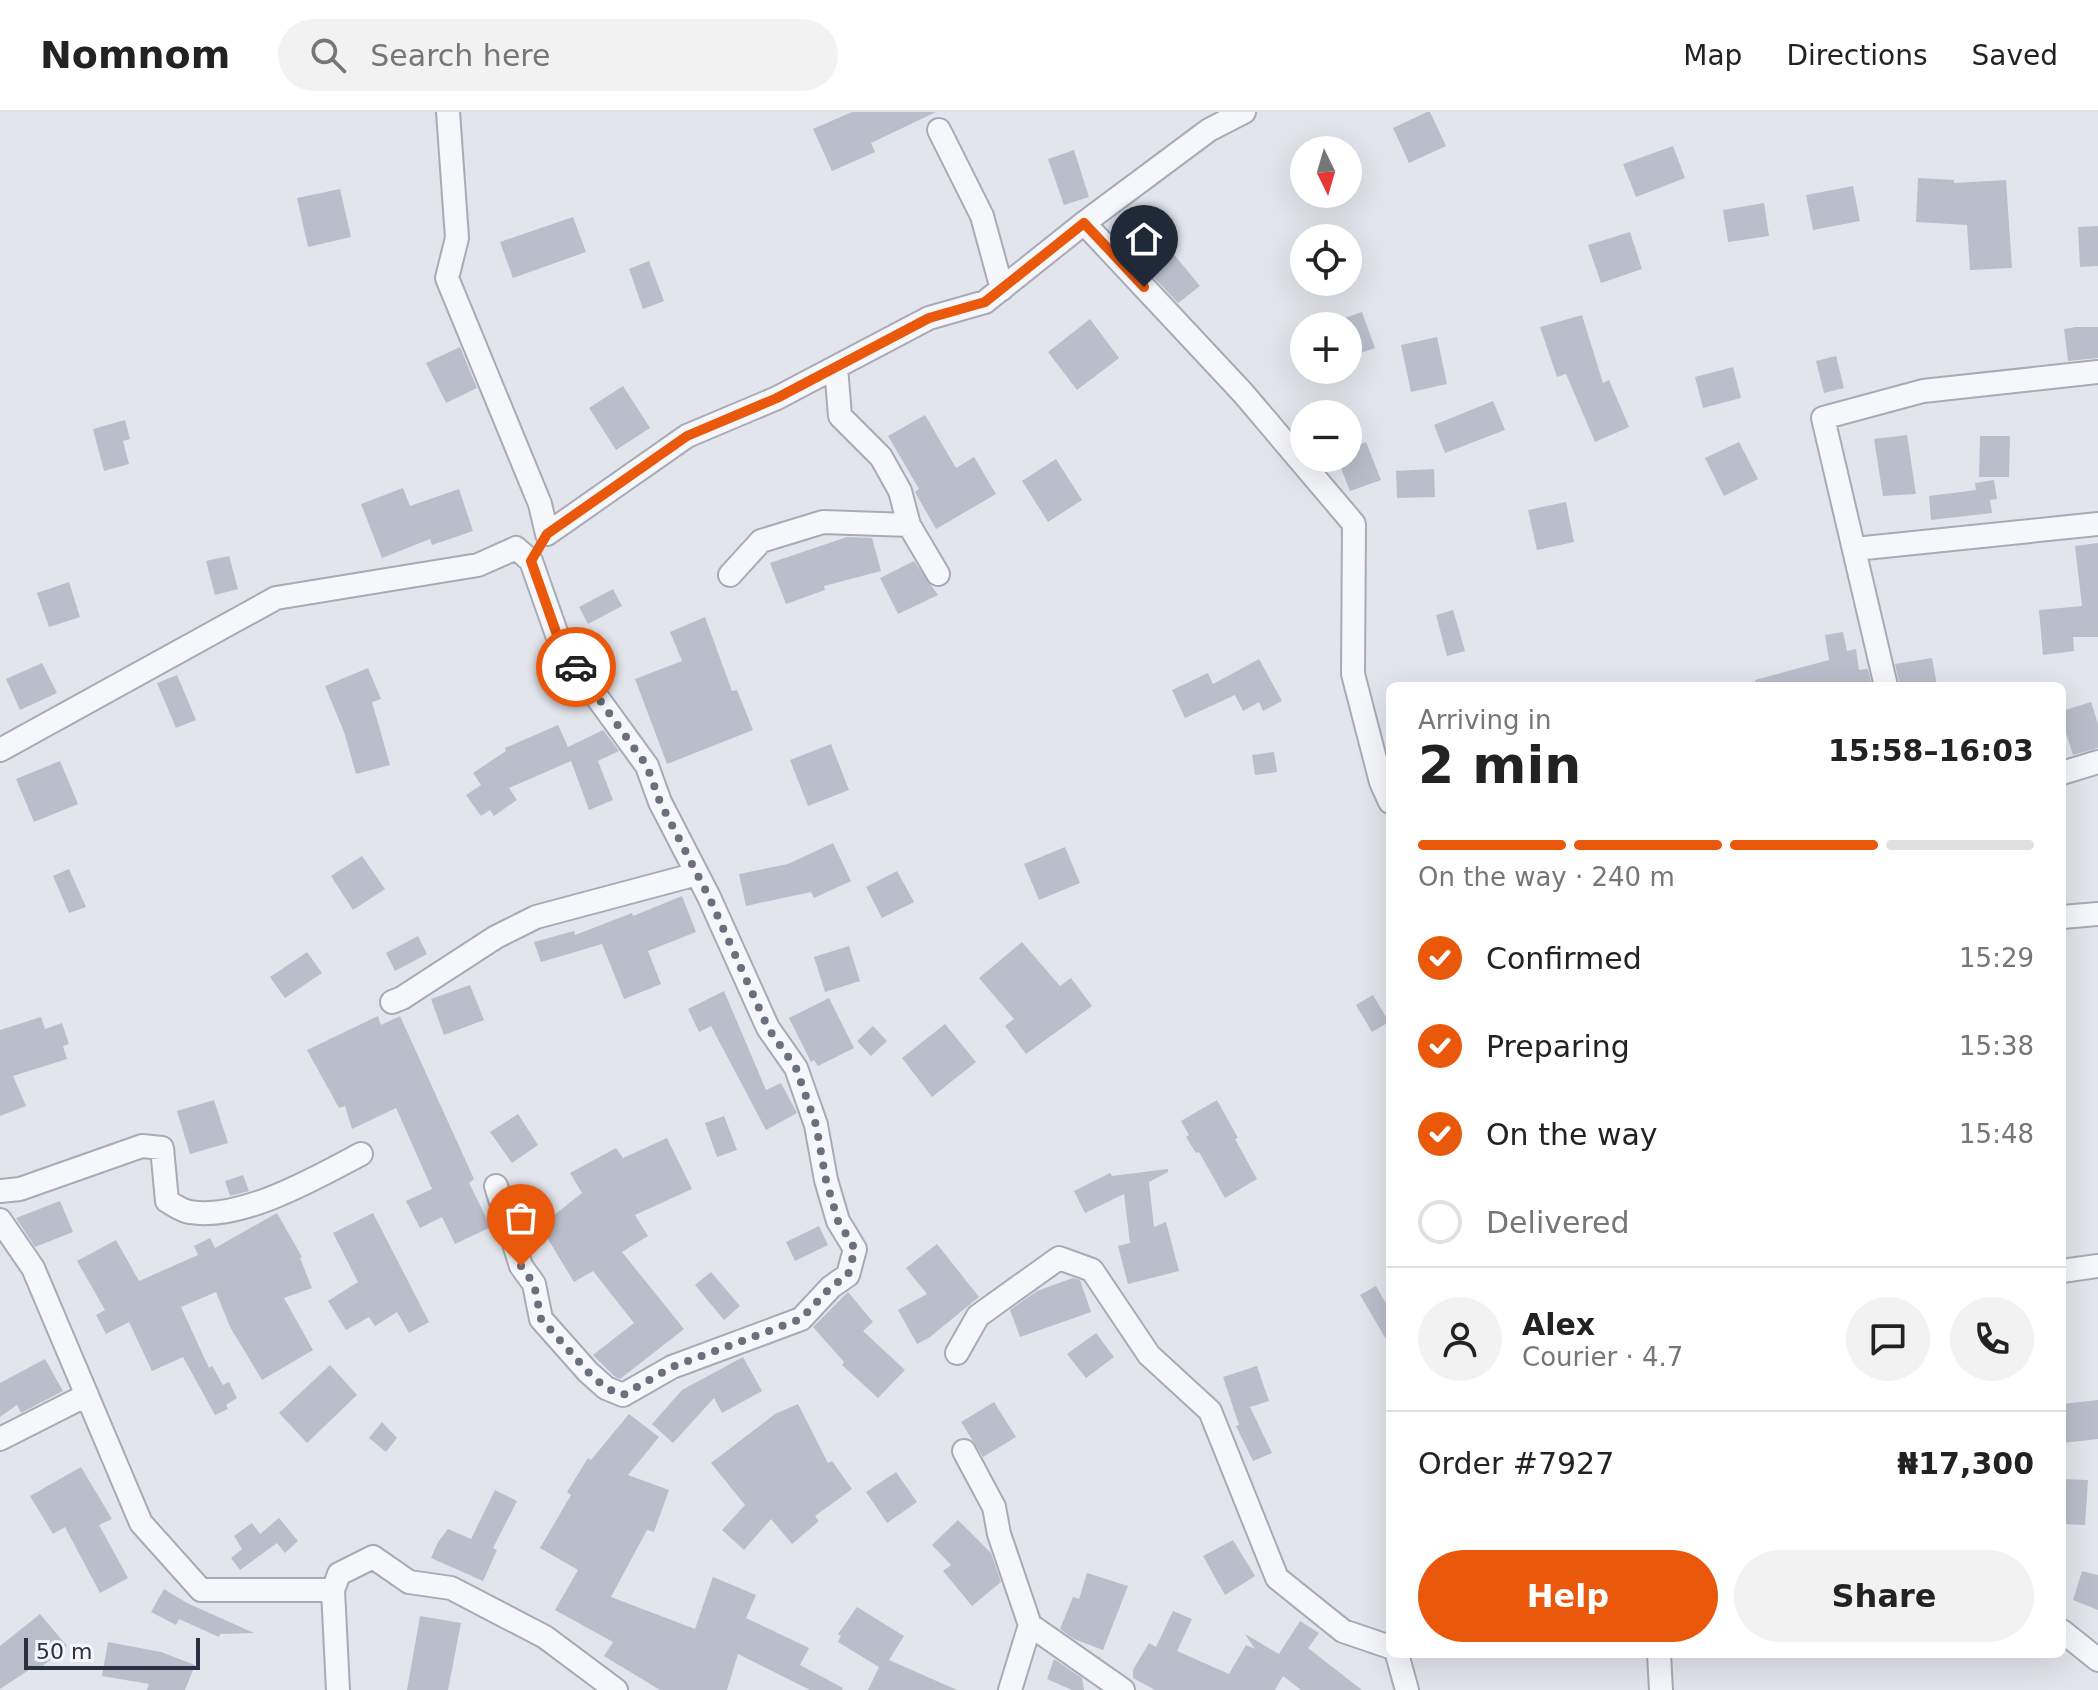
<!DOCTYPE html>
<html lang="en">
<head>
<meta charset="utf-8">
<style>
	:root { --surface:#fff; --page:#f2f2f2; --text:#222; --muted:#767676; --line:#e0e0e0; --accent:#ea580c }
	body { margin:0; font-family:"DejaVu Sans",sans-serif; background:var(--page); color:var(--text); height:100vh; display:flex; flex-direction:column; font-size:30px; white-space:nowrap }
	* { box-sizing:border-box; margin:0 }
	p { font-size:26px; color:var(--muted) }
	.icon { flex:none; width:44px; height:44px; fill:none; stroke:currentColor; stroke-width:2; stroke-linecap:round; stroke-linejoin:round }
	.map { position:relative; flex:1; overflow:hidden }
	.side { position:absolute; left:1386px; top:570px; width:680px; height:976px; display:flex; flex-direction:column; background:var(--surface); border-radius:12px; box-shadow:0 8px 32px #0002 }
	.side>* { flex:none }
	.needle { width:52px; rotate:175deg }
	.fabs { position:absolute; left:1290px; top:24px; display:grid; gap:16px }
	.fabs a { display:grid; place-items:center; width:72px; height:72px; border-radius:50%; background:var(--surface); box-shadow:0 8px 32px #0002; font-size:40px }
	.scale { position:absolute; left:24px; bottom:20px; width:176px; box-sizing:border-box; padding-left:8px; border:4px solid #2a3145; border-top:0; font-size:22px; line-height:28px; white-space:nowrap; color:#2a3145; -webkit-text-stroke:6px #f3f5f9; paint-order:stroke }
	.pin { position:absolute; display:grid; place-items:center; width:68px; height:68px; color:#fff; margin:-82px -34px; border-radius:50% 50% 50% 0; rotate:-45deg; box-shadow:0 0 8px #0007 }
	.pin .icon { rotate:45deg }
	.courier { position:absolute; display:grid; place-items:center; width:80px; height:80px; margin:-40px; border:6px solid #ea580c; border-radius:50%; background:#fff; color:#222; box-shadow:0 2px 10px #0007 }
	.overview em { font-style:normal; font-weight:600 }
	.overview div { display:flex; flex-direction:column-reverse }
	.overview { display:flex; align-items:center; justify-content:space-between; height:136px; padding:0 32px }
	h1 { font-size:52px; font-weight:600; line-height:60px }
	.bar { display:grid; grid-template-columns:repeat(4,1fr); gap:12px 8px; align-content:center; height:96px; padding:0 32px }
	.bar i { height:10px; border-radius:6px; background:var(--line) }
	.bar .active { background:var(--accent) }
	.bar p { grid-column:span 4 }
	.line { display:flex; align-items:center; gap:20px; padding:0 32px; border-top:2px solid var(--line) }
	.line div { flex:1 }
	.round { display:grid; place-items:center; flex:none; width:84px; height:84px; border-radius:42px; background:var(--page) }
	ol { padding:0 32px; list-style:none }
	li { display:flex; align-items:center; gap:24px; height:88px }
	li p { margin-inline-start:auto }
	li .icon { padding:8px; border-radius:50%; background:var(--accent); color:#fff; stroke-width:4 }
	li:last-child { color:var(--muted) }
	li i { width:44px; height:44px; border:4px solid var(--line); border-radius:50% }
	.primary-button { display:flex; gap:16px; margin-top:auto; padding:16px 32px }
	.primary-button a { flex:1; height:92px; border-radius:48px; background:var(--accent); color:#fff; font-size:32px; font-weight:600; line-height:92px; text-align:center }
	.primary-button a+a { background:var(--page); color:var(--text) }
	header { display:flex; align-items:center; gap:48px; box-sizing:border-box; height:112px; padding:0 40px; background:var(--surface); border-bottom:2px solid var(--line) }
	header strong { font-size:38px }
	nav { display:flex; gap:44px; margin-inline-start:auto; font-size:28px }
	.search { width:560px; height:72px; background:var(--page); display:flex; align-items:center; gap:20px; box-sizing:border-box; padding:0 28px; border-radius:44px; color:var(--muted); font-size:30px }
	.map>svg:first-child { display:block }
</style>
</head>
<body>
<header>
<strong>Nomnom</strong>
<div class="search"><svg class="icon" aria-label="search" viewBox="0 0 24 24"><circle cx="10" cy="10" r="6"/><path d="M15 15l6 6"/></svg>Search here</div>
<nav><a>Map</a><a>Directions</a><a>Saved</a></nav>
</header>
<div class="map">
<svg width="2098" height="1578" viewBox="0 0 2098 1578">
	<rect width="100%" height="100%" fill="#e3e5ec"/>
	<path fill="#babeca" d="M852,0H936L871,31L875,40L832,59L813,17Z
		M1427,0H1430L1446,34L1409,51L1393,16Z
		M1673,34L1685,66L1636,85L1623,52Z
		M1074,38L1089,85L1064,93L1048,47Z
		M1918,66L1954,68V71L2006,68L2012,156L1970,158L1967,113L1916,110Z
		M1853,74L1860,109L1813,118L1806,83Z
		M340,77L351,125L308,135L297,86Z
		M1764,91L1769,124L1728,130L1723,98Z
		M573,105L586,140L513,166L500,130Z
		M2098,114V154L2080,155L2078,115Z
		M1630,120L1642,157L1601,171L1588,133Z
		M1167,134L1200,174L1178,191L1143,154Z
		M649,149L664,189L643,197L629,157Z
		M1362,200L1375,236L1358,242L1345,206Z
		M1582,203L1603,271L1609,268L1629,315L1595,330L1566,262L1557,265L1540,215Z
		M1090,207L1119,246L1077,278L1048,240Z
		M2076,215H2098V246L2068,249L2064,217Z
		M1437,225L1447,272L1411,280L1401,233Z
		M460,235L477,276L446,291L426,251Z
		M1836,244L1844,276L1824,281L1816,249Z
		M1733,255L1741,286L1703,296L1695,265Z
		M623,274L650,316L616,338L589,296Z
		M1493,289L1505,318L1445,341L1434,313Z
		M925,303L956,356L974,345L996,382L936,417L915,380L919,377L888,324Z
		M125,308L130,327L123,329L129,352L104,359L93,317Z
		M1907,323L1916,382L1883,384L1874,327Z
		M1980,324H2010L2009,365H1979Z
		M1366,330L1381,368L1350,379L1337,346H1348V337Z
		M1739,330L1758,367L1724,384L1705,346Z
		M1056,347L1082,388L1048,410L1022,369Z
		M1434,357L1435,385L1397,386L1396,359Z
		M1994,368L1997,387L1990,388L1992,401L1931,408L1929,384L1976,378L1975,371Z
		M403,376L410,394L459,377L473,419L432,433L430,427L382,446L361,392Z
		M1566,390L1574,430L1537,438L1528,398Z
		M847,425L872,426L881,459L824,474L825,478L786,492L770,451Z
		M2098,431V525H2073L2074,539L2043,543L2039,498L2082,494L2075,434Z
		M229,444L238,477L215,483L206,449Z
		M914,449L938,483L898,502L880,466Z
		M69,470L80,505L49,515L37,481Z
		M613,477L622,494L588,512L579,495Z
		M1453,498L1465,539L1447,544L1436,503Z
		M705,505L732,579L737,578L753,618L667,652L635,567L682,549L670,520Z
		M1843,520L1847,539L1856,537L1859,558L1868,557L1872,574H1756L1755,568L1829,548L1825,523Z
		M1932,546L1937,574H1900L1895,552Z
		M1259,547L1282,589L1263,599L1259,590L1243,599L1235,583L1185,606L1172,578L1208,561L1213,572Z
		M42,551L57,581L20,598L6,567Z
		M368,556L381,587L372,590L390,653L356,662L344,620L325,574Z
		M177,563L196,608L176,616L157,571Z
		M2091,590L2098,612V636L2073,643L2062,609V599Z
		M558,613L568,635L603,618L619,639L598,649L613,688L589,698L571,649L509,676L517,688L494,704L490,698L481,704L466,683L481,673L473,661L506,639L505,636Z
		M831,632L849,678L808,694L790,648Z
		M1274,640L1277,660L1255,663L1252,643Z
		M60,649L78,692L34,710L16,667Z
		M833,731L851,769L814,786L811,780L746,794L739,762L788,752Z
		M1065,735L1080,771L1039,788L1024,752Z
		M362,744L385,777L353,798L331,764Z
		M69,757L86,795L69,801L53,764Z
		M897,759L914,790L882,806L866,775Z
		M682,784L696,820L648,839L661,872L624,887L602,832L541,850L534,830L574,819L575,823L632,801L633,804Z
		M418,824L427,842L395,859L386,841Z
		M1022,830L1060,874L1071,866L1092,894L1026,942L1005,914L1014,907L979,866Z
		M849,834L860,869L825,880L814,845Z
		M307,840L322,861L285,886L270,865Z
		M470,873L484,908L444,923L431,887Z
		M724,879L766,978L781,971L797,1001L766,1018L711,914L699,920L688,897Z
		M1373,883L1389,910L1372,920L1356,893Z
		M829,886L854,936L818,954L814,948L811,950L789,906Z
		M378,904L381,913L400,904L474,1067L469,1071L491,1115L455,1132L442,1105L420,1116L406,1089L432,1077L396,996L352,1017L345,994L339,996L307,938Z
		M41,905L45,917L62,911L69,932L63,934L67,947L13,964L26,994L0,1004V918Z
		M945,912L976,950L932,985L902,946Z
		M873,914L887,929L871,944L857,929Z
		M214,988L228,1031L190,1042L177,999Z
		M1217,988L1238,1026L1235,1027L1257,1067L1225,1086L1199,1040L1196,1041L1186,1025L1189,1023L1181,1009Z
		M518,1002L538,1033L512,1051L490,1020Z
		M724,1004L737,1038L717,1045L705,1011Z
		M667,1026L692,1077L635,1103L648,1124L622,1140L684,1217L620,1267L614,1264L593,1243L634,1211L593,1159L574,1170L540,1114L582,1081L570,1061L616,1036L623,1046Z
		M1168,1057V1060L1149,1070L1154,1115L1166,1110L1179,1159L1128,1172L1118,1134L1130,1131L1124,1082L1085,1101L1074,1079L1110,1061L1112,1064Z
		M243,1063L249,1079L230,1084L225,1069Z
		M60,1089L73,1120L35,1135L16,1106Z
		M277,1101L302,1145L300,1146L312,1176L284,1186L313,1238L262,1268L230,1215L216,1180L181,1195L209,1256L212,1254L223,1273L229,1270L237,1286L226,1293L228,1297L215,1303L183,1245L152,1259L129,1210L106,1222L96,1203L105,1198L77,1149L116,1128L139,1169L198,1143L194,1134L210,1126L215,1136Z
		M373,1101L429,1210L409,1221L397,1200L375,1214L369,1205L346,1218L328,1189L358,1170L333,1121Z
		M819,1114L828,1133L795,1149L786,1130Z
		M937,1132L979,1185L930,1225L917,1232L898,1198L927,1182L906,1156Z
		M711,1160L740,1194L724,1208L695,1173Z
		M1073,1166L1080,1168L1091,1200L1020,1225L1010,1198L1037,1179Z
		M1376,1174L1390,1198V1234L1360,1183Z
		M848,1180L873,1210L863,1219L905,1258L878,1286L842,1253L844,1250L813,1215Z
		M1096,1221L1114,1245L1086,1266L1067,1242Z
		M743,1245L762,1279L722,1301L714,1286L673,1331L652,1312L682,1278Z
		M45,1247L63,1279L21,1301L17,1293L0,1305V1271Z
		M330,1253L357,1283L307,1331L279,1301Z
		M1257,1254L1269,1289L1250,1295L1272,1341L1253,1349L1236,1314L1239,1313L1223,1265Z
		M2098,1288V1327L2062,1331V1292Z
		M994,1290L1016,1325L983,1345L961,1310Z
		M798,1292L828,1351L832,1349L852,1377L815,1404L819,1409L792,1432L771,1407L744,1438L722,1418L745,1393L711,1351L775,1302Z
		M629,1302L659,1325L628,1363L669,1378L654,1420L647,1418L611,1485L695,1517L713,1465L756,1483L746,1506L809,1536L800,1553L843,1576L842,1578H810L738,1542L727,1578H660L604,1544L613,1530L555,1498L578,1458L540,1436L571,1383L567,1380L588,1346L591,1348Z
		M382,1310L397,1326L386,1340L369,1326Z
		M81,1355L112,1407L99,1413L128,1466L100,1481L65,1415L53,1422L30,1384Z
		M896,1360L917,1390L887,1411L866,1380Z
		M2062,1367L2088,1368L2085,1413L2062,1412Z
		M495,1378L517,1389L493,1436L497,1438L483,1469L431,1446L438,1430L448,1417L471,1427Z
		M279,1406L298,1429L285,1441L277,1431L240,1458L231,1446L242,1437L234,1424L252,1411L260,1422Z
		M958,1408L991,1441L1001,1470L972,1494L943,1459L951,1453L932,1433Z
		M1233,1428L1255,1464L1225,1483L1203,1444Z
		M2082,1459L2098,1463V1498L2073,1488Z
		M1087,1461L1128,1474L1103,1538L1074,1527L1060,1517L1073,1485L1079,1487Z
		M164,1477L187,1491L254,1521L220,1522L219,1525L179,1507L176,1513L151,1500Z
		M857,1495L904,1524L889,1548L957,1578H868L879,1555L838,1530L841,1524L838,1522Z
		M1173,1499L1192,1507L1177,1539L1229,1562L1246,1533L1255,1537L1245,1522L1279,1542L1300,1509L1319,1521L1308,1536L1362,1578H1301L1283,1564L1275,1578H1155L1133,1566V1558L1149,1531L1156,1535Z
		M40,1502L67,1534L38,1558L35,1554L0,1577V1534Z
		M420,1504L461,1511L448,1578H407Z
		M108,1530L161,1540L195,1553L185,1578H147L149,1572L102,1564Z
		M1054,1547L1082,1566L1084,1578H1072L1047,1567Z"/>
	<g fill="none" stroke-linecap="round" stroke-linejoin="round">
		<g stroke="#a8abb7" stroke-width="26">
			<path id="street" d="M448,0L457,126L447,166L540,392L547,422L687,324L777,286L929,206L985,190L1084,111L1209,18L1244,0
				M939,18L982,104L1002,177
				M1084,111L1243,281L1354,412L1353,562L1381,670L1390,690
				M836,255L840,304L881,345L900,379L909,413L938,462
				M1855,437L2098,412
				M730,463L761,429L823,410L909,413
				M1886,574L1823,306L1923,279L2098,260
				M0,638L276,486L478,453L516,436L531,449L562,537L647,654L660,690L709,785L768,916L796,956L816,1013L826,1068L838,1109L855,1137L848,1163L831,1175L801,1207L672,1255L623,1283L606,1276L588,1260L541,1207L534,1172L521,1154L496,1074
				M2062,661L2098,650
				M2062,805L2098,802
				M392,890L402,886L496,825L536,805L697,762
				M0,1079L20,1077L142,1034L162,1036L167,1089C174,1093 182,1099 190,1100C241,1109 316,1066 361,1042
				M0,1108L33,1156L141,1411L201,1478H333
				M2062,1159L2098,1154
				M957,1241L978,1204L1059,1146L1092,1158L1149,1243L1210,1299L1277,1466L1343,1519L1390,1535
				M0,1327L87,1283
				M964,1339L994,1395L999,1422L1030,1513L1123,1578
				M2062,1519L2098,1548
				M1397,1542L1407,1578
				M1659,1542L1661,1578
				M338,1578L333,1478L339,1462L373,1445L409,1470L451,1476L545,1525L616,1578
				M1010,1578L1030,1513"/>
		</g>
		<use href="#street" stroke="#f6f7fa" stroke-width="22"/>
	</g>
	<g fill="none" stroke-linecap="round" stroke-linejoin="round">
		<path stroke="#6b707f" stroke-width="8" stroke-dasharray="0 14.4" d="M521,1154L534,1172L541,1207L588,1260L606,1276L623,1283L672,1255L801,1207L831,1175L848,1163L855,1137L838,1109L826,1068L816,1013L796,956L768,916L709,785L660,690L647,654L576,555"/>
		<path stroke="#ea580c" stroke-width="10" d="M576,555L562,537L531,449L547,422L687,324L777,286L929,206L985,190L1084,111L1144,175"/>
	</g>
</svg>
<div class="fabs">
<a><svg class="needle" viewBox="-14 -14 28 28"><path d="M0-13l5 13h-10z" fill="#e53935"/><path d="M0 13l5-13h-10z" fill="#767676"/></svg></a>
<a><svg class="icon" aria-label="locate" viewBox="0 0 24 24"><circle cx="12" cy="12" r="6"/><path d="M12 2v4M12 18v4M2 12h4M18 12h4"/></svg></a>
<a>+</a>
<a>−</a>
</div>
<div class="scale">50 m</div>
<div class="pin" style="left:521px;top:1154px;background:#ea580c"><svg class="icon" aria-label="bag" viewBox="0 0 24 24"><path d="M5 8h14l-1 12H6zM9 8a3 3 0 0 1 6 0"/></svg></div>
<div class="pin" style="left:1144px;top:175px;background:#1f2937"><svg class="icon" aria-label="home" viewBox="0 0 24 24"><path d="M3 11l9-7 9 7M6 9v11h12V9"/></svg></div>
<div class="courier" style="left:576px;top:555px"><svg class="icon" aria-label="car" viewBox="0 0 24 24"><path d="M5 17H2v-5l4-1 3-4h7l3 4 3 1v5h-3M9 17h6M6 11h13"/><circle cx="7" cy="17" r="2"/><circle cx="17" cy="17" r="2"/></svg></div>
<section class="side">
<div class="overview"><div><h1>2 min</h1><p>Arriving in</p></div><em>15:58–16:03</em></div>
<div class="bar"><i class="active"></i><i class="active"></i><i class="active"></i><i></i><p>On the way · 240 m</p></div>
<ol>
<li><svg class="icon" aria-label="check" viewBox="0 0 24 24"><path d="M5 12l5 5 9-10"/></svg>Confirmed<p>15:29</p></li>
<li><svg class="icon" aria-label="check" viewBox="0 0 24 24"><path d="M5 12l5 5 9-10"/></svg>Preparing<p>15:38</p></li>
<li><svg class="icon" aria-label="check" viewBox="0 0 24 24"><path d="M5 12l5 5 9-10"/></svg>On the way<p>15:48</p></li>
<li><i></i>Delivered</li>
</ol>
<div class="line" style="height:144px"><a class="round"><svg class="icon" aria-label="person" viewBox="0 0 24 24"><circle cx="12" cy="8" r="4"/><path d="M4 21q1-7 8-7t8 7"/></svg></a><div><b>Alex</b><p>Courier · 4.7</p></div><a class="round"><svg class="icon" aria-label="chat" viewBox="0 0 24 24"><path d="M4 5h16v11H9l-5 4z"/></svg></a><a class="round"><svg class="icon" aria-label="phone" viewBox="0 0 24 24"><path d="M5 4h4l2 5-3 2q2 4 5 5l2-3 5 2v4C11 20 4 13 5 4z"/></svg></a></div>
<div class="line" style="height:104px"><div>Order #7927</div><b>₦17,300</b></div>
<div class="primary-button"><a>Help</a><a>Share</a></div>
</section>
</div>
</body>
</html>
